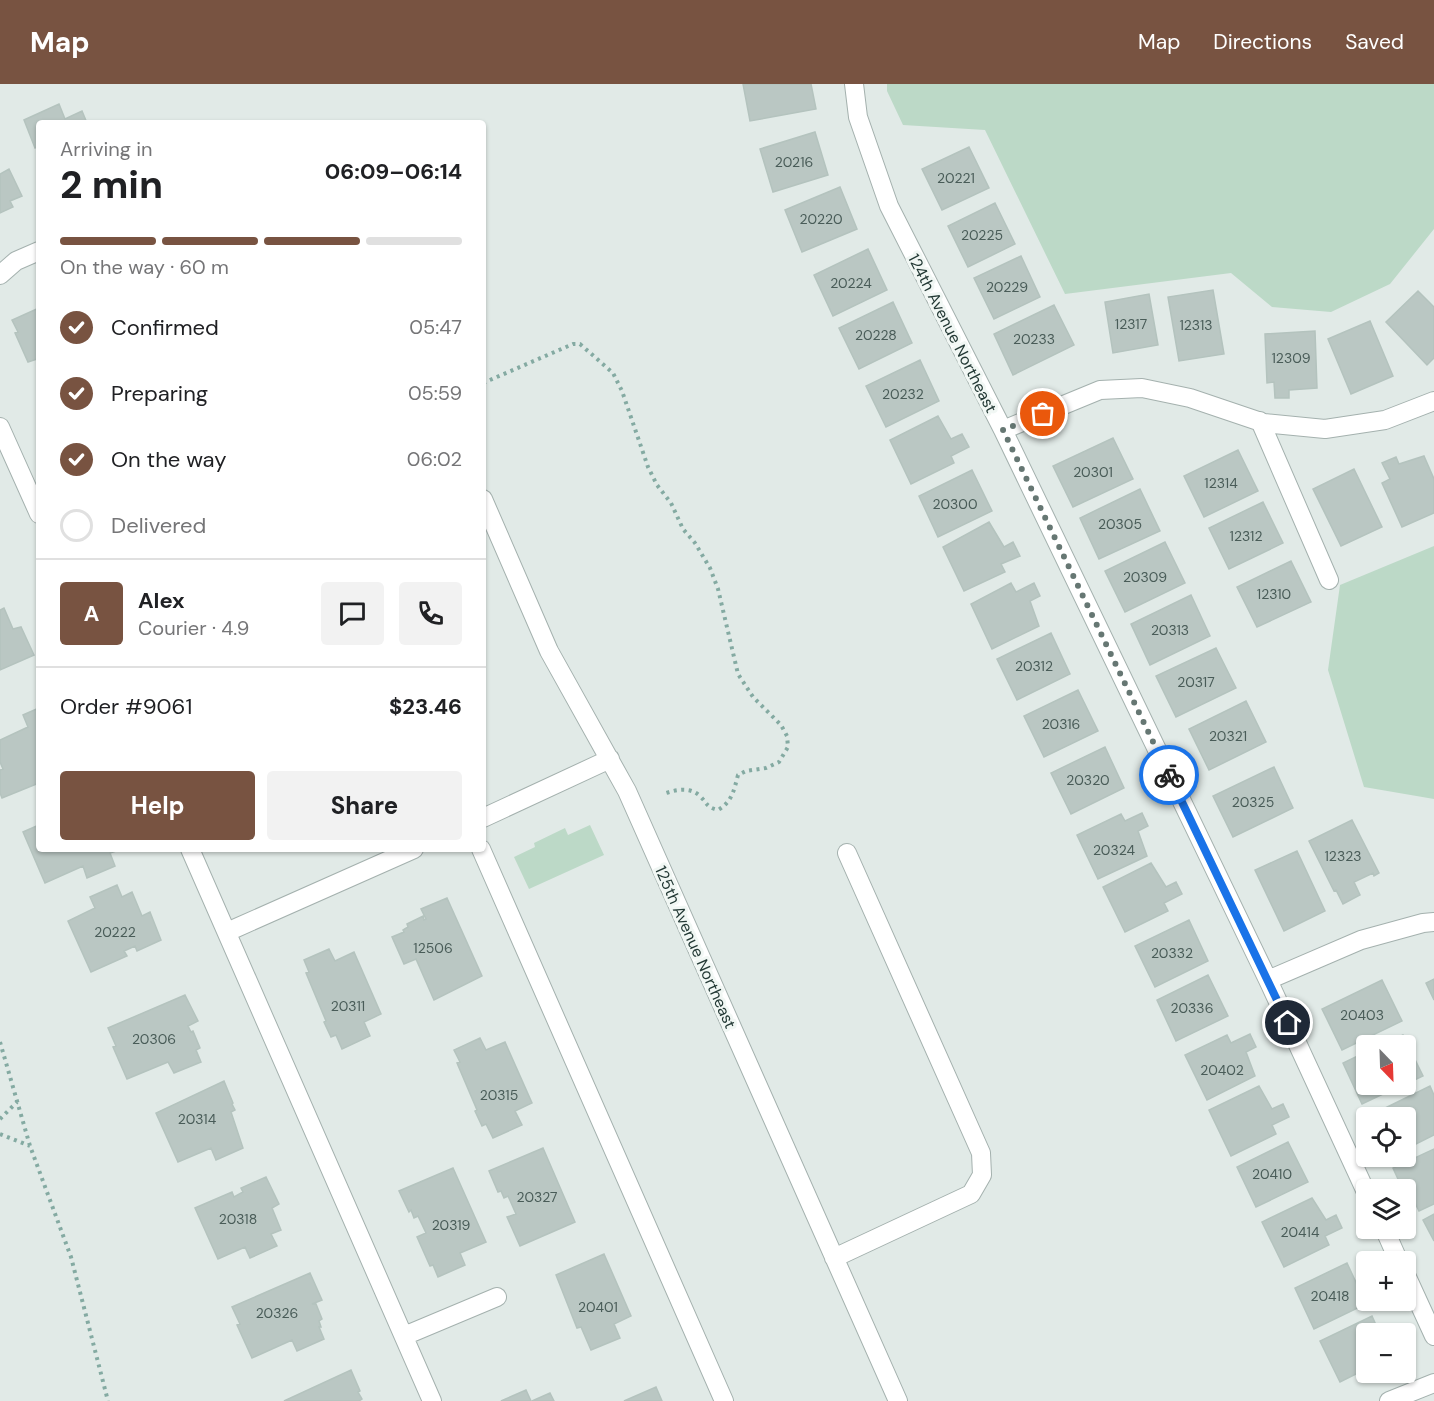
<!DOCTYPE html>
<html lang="en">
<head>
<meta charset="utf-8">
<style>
	:root { --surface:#fff; --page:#f2f2f2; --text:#202124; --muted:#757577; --line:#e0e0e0; --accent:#785341 }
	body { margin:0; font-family:"DM Sans",sans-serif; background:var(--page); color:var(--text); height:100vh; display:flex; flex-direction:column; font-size:22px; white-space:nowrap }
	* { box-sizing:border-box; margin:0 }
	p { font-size:20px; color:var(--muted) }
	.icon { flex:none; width:33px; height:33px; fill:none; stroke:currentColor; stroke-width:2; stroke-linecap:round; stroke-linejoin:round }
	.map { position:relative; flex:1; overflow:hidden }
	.sheet { position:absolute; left:36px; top:36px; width:450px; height:732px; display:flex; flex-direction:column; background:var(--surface); border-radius:6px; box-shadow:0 2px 4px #0004 }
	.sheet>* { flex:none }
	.needle { width:39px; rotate:157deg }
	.controls { position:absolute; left:1356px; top:951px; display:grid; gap:12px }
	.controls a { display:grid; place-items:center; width:60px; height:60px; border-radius:6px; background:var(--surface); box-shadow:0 2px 4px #0004; font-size:30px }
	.pin { position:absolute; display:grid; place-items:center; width:51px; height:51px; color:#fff; margin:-26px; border:3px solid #fff; border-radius:50%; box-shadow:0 2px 6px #0007 }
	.courier { position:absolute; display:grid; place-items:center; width:60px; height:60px; margin:-30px; border:4px solid #1a73e8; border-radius:50%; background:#fff; color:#222; box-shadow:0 2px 8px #0007 }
	.summary em { font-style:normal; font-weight:700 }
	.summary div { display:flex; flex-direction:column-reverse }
	.summary { display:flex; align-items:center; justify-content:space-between; height:102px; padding:0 24px }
	h1 { font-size:39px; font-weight:700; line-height:45px }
	.bar { display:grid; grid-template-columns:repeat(4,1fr); gap:9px 6px; align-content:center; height:72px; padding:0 24px }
	.bar i { height:8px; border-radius:4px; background:var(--line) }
	.bar .active { background:var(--accent) }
	.bar p { grid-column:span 4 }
	.line { display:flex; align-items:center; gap:15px; padding:0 24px; border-top:2px solid var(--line) }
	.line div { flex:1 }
	.round { display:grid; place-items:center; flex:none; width:63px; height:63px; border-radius:6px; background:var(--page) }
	ol { padding:0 24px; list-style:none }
	li { display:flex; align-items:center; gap:18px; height:66px }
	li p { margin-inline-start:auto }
	li .icon { padding:6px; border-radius:50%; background:var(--accent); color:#fff; stroke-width:4 }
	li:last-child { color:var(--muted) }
	li i { width:33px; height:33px; border:3px solid var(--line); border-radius:50% }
	.cta { display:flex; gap:12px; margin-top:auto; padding:12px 24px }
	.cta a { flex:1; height:69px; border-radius:6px; background:var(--accent); color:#fff; font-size:24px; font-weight:700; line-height:69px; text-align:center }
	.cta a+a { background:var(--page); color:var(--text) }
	header { display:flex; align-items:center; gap:36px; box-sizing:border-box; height:84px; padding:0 30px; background:var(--accent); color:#fff }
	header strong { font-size:28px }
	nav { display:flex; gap:33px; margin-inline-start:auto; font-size:21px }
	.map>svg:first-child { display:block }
</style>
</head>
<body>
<header>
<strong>Map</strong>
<nav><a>Map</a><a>Directions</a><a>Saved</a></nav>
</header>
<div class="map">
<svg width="1434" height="1317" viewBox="0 0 1434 1317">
	<rect width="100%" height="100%" fill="#e1eae7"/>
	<path fill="#bcd9c7" d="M887,0H1434V145L1390,200L1331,228L1272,223L1231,189L1065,210L985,46L903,41L887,7Z
		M1434,462V715L1364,703L1328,586L1340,501Z
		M590,741L604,771L529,805L514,773L535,763L534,759L565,744L568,751Z"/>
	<path fill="#bac7c3" stroke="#b4c3be" stroke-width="1.5" d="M743,0H811L816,25L750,37Z
		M59,20L65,35L82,27L87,39H39V62L35,64L24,36Z
		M815,48L828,91L773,108L760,65Z
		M969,63L989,104L942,126L922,85Z
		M9,85L22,112L10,117L13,123L0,129V90Z
		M840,103L857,145L802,168L785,126Z
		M995,119L1015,160L968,183L948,142Z
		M868,165L887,206L833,232L814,191Z
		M1021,172L1040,213L994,235L974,194Z
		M1213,206L1224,270L1179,277L1168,213Z
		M1418,207L1434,223V274L1427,281L1386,238Z
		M1149,210L1158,261L1113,269L1105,218Z
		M893,218L912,259L859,285L839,244Z
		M1054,221L1074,261L1013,291L994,250Z
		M39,224V280L37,275L28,278L15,249L18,248L12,236Z
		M1370,237L1393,292L1351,310L1328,255Z
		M1315,247L1317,304L1289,306V314H1275L1274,298L1267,299L1265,250Z
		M920,276L939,317L886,343L866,302Z
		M938,332L951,355L962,350L969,363L951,372L954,379L911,400L890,356Z
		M1113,354L1133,395L1073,423L1053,382Z
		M1238,366L1258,407L1204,433L1184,392Z
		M1424,372L1434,395V429L1402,443L1382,399L1390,395L1382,379L1396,373L1399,380Z
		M1354,385L1382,443L1341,462L1313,405Z
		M972,386L992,427L938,453L919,412Z
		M1140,405L1160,447L1099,475L1080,434Z
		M1263,418L1283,459L1229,485L1209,444Z
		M989,438L1004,463L1013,458L1020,472L1001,480L1005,488L964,507L943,463Z
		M1165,458L1185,499L1125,528L1105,487Z
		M1291,477L1311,518L1257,543L1237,503Z
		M1011,499L1016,508L1034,499L1040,512L1030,517L1039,542L992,565L971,520Z
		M1191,511L1210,552L1150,581L1131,540Z
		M4,524L13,545L21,543L34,571L0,586V526Z
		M1051,549L1070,590L1017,616L997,575Z
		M1216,564L1236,604L1176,633L1156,592Z
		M1078,606L1098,647L1044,673L1024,632Z
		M1246,617L1266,658L1209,686L1189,645Z
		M39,624V699L2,714L0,709V686L3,685L0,678V656L28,643L23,631Z
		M1105,663L1124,704L1071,730L1051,689Z
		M1274,683L1293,724L1233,753L1213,712Z
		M1142,729L1148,742L1138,747L1147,772L1098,795L1077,751L1121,730L1125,737Z
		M1352,736L1379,789L1374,792L1373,789L1354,798L1360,811L1343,820L1336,806L1334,807L1309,757Z
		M39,741V765H115L116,767L110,769L115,782L87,794L83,782L45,799L23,748Z
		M1297,767L1325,827L1284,847L1255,786Z
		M1151,779L1166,803L1176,798L1182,810L1164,819L1168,827L1125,848L1103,803Z
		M117,801L122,813L132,808L142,832L150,828L161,856L137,867L135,862L124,867L127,872L91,888L68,837L95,824L90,813Z
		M447,814L482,892L434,916L416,875L404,880L392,853L404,848L403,846L408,843L407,840L423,832L424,836L426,835L421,825Z
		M1189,836L1208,877L1155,903L1135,862Z
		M329,865L335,877L354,868L381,930L364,938L370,952L342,965L336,951L331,953L324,938L326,937L306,889L309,888L304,876Z
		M1208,891L1228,932L1176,957L1157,916Z
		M1434,895V916L1426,899Z
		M1382,896L1402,937L1342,966L1322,925Z
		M185,911L198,937L188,942L191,948L193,947L200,964L196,966L201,978L174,989L168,978L127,995L113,963L116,962L108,944Z
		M1250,950L1256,963L1246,968L1255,992L1207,1016L1185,971L1227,951L1231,959Z
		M1403,951L1423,992L1406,1000V962H1380Z
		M480,954L486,966L505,958L532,1019L515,1027L522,1041L493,1054L486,1040L482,1042L475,1027L477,1026L457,979L460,978L454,966Z
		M1366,968V1000H1404L1362,1020L1343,979Z
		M224,997L233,1019L232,1020L235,1026L231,1028L243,1064L216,1076L211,1064L178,1078L156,1029Z
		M1259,1002L1272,1025L1283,1020L1289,1033L1272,1041L1276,1050L1231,1072L1209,1026Z
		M1430,1002L1434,1011V1051L1406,1065V1034H1374L1373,1030Z
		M1288,1058L1308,1098L1256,1123L1237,1083Z
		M543,1064L575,1138L520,1162L507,1133L516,1130L508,1112L504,1114L501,1107L498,1108L489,1087Z
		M1434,1065V1120L1419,1127L1412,1113L1407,1115L1406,1106H1403L1393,1084Z
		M453,1084L486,1158L460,1169L465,1181L438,1193L433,1181L430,1182L417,1153L426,1149L418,1132L414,1134L411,1126L409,1128L399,1107Z
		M266,1093L279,1120L272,1124L281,1146L271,1150L277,1162L250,1174L245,1163L218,1175L195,1124L232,1108L234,1113L243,1108L241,1104Z
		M1312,1114L1326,1136L1336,1131L1342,1144L1325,1152L1329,1161L1284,1183L1262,1138Z
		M1434,1130V1157L1423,1136Z
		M604,1170L631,1232L614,1240L620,1254L591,1266L581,1243L577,1244L556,1191Z
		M1347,1179L1366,1220L1314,1245L1295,1204Z
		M310,1189L322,1216L312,1220H316L322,1235L319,1237L321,1243H319L324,1255L297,1267L292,1256L252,1274L237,1241L240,1240L232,1223Z
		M1372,1232L1380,1250H1366V1285L1340,1298L1320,1257Z
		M351,1286L360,1307L358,1308L362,1315L359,1317H284Z
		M656,1303L662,1317H624Z
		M526,1306L531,1317H501Z
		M550,1309L554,1317H532Z"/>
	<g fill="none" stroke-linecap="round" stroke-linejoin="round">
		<g stroke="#a4b1ae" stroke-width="20">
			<path id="minor" d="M854,0L858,33L889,122L1003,346L1268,896L1366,1108
				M0,191L16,177L39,167
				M1260,337L1329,496
				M0,343L39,430
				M1003,346L1100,306L1142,304L1190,314L1264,339L1325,345L1385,336L1434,317
				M483,415L549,567L627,707L898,1317
				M483,734L610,675
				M190,765L432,1317
				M481,765L724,1317
				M227,848L414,765
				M1268,896L1361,856L1423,839L1434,838
				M1384,1144L1399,1178
				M834,1174L971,1110L982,1091L981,1069L847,769
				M1406,1191L1434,1252
				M404,1252L497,1213
				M1389,1317L1434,1299"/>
		</g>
		<path stroke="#84aaa2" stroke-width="4" stroke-dasharray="3 4.5" stroke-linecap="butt" d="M483,299L573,260H580L613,289L622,307L648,383L657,401L671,419L683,445L695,459L710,484L718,505L738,590L753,613L781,641L787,652L788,663L779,678L766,684L746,687L738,691C734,706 732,718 718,726C706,723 708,720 700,712C689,702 675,706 663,710
			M0,958L30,1062L71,1173L108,1317
			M0,1035L17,1018
			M0,1050L30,1062"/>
		<use href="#minor" stroke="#fff" stroke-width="18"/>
	</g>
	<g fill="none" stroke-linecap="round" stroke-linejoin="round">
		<path stroke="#667773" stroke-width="6" stroke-dasharray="0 10.8" d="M1043,330L1003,346L1169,691"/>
		<path stroke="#1a73e8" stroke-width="8" d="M1169,691L1288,939"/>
	</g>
	<g text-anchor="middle" stroke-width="6" stroke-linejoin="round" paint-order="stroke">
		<g font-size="14" fill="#495c58">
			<text x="794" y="83">20216</text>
			<text x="956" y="99">20221</text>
			<text x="821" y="140">20220</text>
			<text x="982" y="156">20225</text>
			<text x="851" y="204">20224</text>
			<text x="1007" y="208">20229</text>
			<text x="1131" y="245">12317</text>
			<text x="1196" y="246">12313</text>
			<text x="876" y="256">20228</text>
			<text x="1034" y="260">20233</text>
			<text x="1291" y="279">12309</text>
			<text x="903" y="315">20232</text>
			<text x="1093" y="393">20301</text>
			<text x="1221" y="404">12314</text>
			<text x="955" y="425">20300</text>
			<text x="1120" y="445">20305</text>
			<text x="1246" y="457">12312</text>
			<text x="1145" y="498">20309</text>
			<text x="1274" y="515">12310</text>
			<text x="1170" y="551">20313</text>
			<text x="1034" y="587">20312</text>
			<text x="1196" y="603">20317</text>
			<text x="1061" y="645">20316</text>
			<text x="1228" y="657">20321</text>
			<text x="1088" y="701">20320</text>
			<text x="1253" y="723">20325</text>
			<text x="1114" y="771">20324</text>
			<text x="1343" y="777">12323</text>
			<text x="115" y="853">20222</text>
			<text x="433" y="869">12506</text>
			<text x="1172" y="874">20332</text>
			<text x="348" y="927">20311</text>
			<text x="1192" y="929">20336</text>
			<text x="1362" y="936">20403</text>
			<text x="154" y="960">20306</text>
			<text x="1222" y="991">20402</text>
			<text x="499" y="1016">20315</text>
			<text x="197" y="1040">20314</text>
			<text x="1272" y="1095">20410</text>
			<text x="537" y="1118">20327</text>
			<text x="238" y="1140">20318</text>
			<text x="451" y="1146">20319</text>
			<text x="1300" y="1153">20414</text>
			<text x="1330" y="1217">20418</text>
			<text x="598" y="1228">20401</text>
			<text x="277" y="1234">20326</text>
		</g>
		<g font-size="16" fill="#233935" stroke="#f1f7f4">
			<text transform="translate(953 249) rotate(63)" y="6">124th Avenue Northeast</text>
			<text transform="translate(696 863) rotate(66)" y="6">125th Avenue Northeast</text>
		</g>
	</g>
</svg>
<div class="controls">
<a><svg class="needle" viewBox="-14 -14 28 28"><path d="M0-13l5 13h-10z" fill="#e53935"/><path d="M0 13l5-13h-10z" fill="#757577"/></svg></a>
<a><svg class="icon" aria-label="locate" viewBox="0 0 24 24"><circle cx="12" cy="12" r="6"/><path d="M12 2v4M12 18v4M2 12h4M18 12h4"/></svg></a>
<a><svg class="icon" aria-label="layers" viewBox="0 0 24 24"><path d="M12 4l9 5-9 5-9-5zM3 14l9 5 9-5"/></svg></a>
<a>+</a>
<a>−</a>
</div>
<div class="pin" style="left:1043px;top:330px;background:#ea580c"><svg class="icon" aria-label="bag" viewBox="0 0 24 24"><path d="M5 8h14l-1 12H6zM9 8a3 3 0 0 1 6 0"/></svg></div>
<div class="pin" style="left:1288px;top:939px;background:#1f2937"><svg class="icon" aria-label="home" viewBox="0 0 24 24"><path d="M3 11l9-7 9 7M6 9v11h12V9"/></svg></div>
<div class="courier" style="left:1169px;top:691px"><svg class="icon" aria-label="bike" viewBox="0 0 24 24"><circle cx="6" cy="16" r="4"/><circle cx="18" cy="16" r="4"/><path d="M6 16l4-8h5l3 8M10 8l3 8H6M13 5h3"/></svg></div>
<section class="sheet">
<div class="summary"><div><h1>2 min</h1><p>Arriving in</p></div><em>06:09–06:14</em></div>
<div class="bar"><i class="active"></i><i class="active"></i><i class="active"></i><i></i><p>On the way · 60 m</p></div>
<ol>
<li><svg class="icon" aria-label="check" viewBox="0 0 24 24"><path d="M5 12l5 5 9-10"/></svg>Confirmed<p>05:47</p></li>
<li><svg class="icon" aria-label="check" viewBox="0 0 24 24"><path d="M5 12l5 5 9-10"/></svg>Preparing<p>05:59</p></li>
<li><svg class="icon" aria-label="check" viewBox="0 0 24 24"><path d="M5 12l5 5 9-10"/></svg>On the way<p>06:02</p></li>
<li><i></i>Delivered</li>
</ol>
<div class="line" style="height:108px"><b class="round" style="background:var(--accent);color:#fff">A</b><div><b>Alex</b><p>Courier · 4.9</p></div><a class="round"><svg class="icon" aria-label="chat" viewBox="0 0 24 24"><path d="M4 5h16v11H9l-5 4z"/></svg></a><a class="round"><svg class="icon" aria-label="phone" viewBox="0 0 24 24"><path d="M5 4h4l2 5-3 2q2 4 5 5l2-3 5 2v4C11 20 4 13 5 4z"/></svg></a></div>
<div class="line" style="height:78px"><div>Order #9061</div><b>$23.46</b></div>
<div class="cta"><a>Help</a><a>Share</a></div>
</section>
</div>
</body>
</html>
